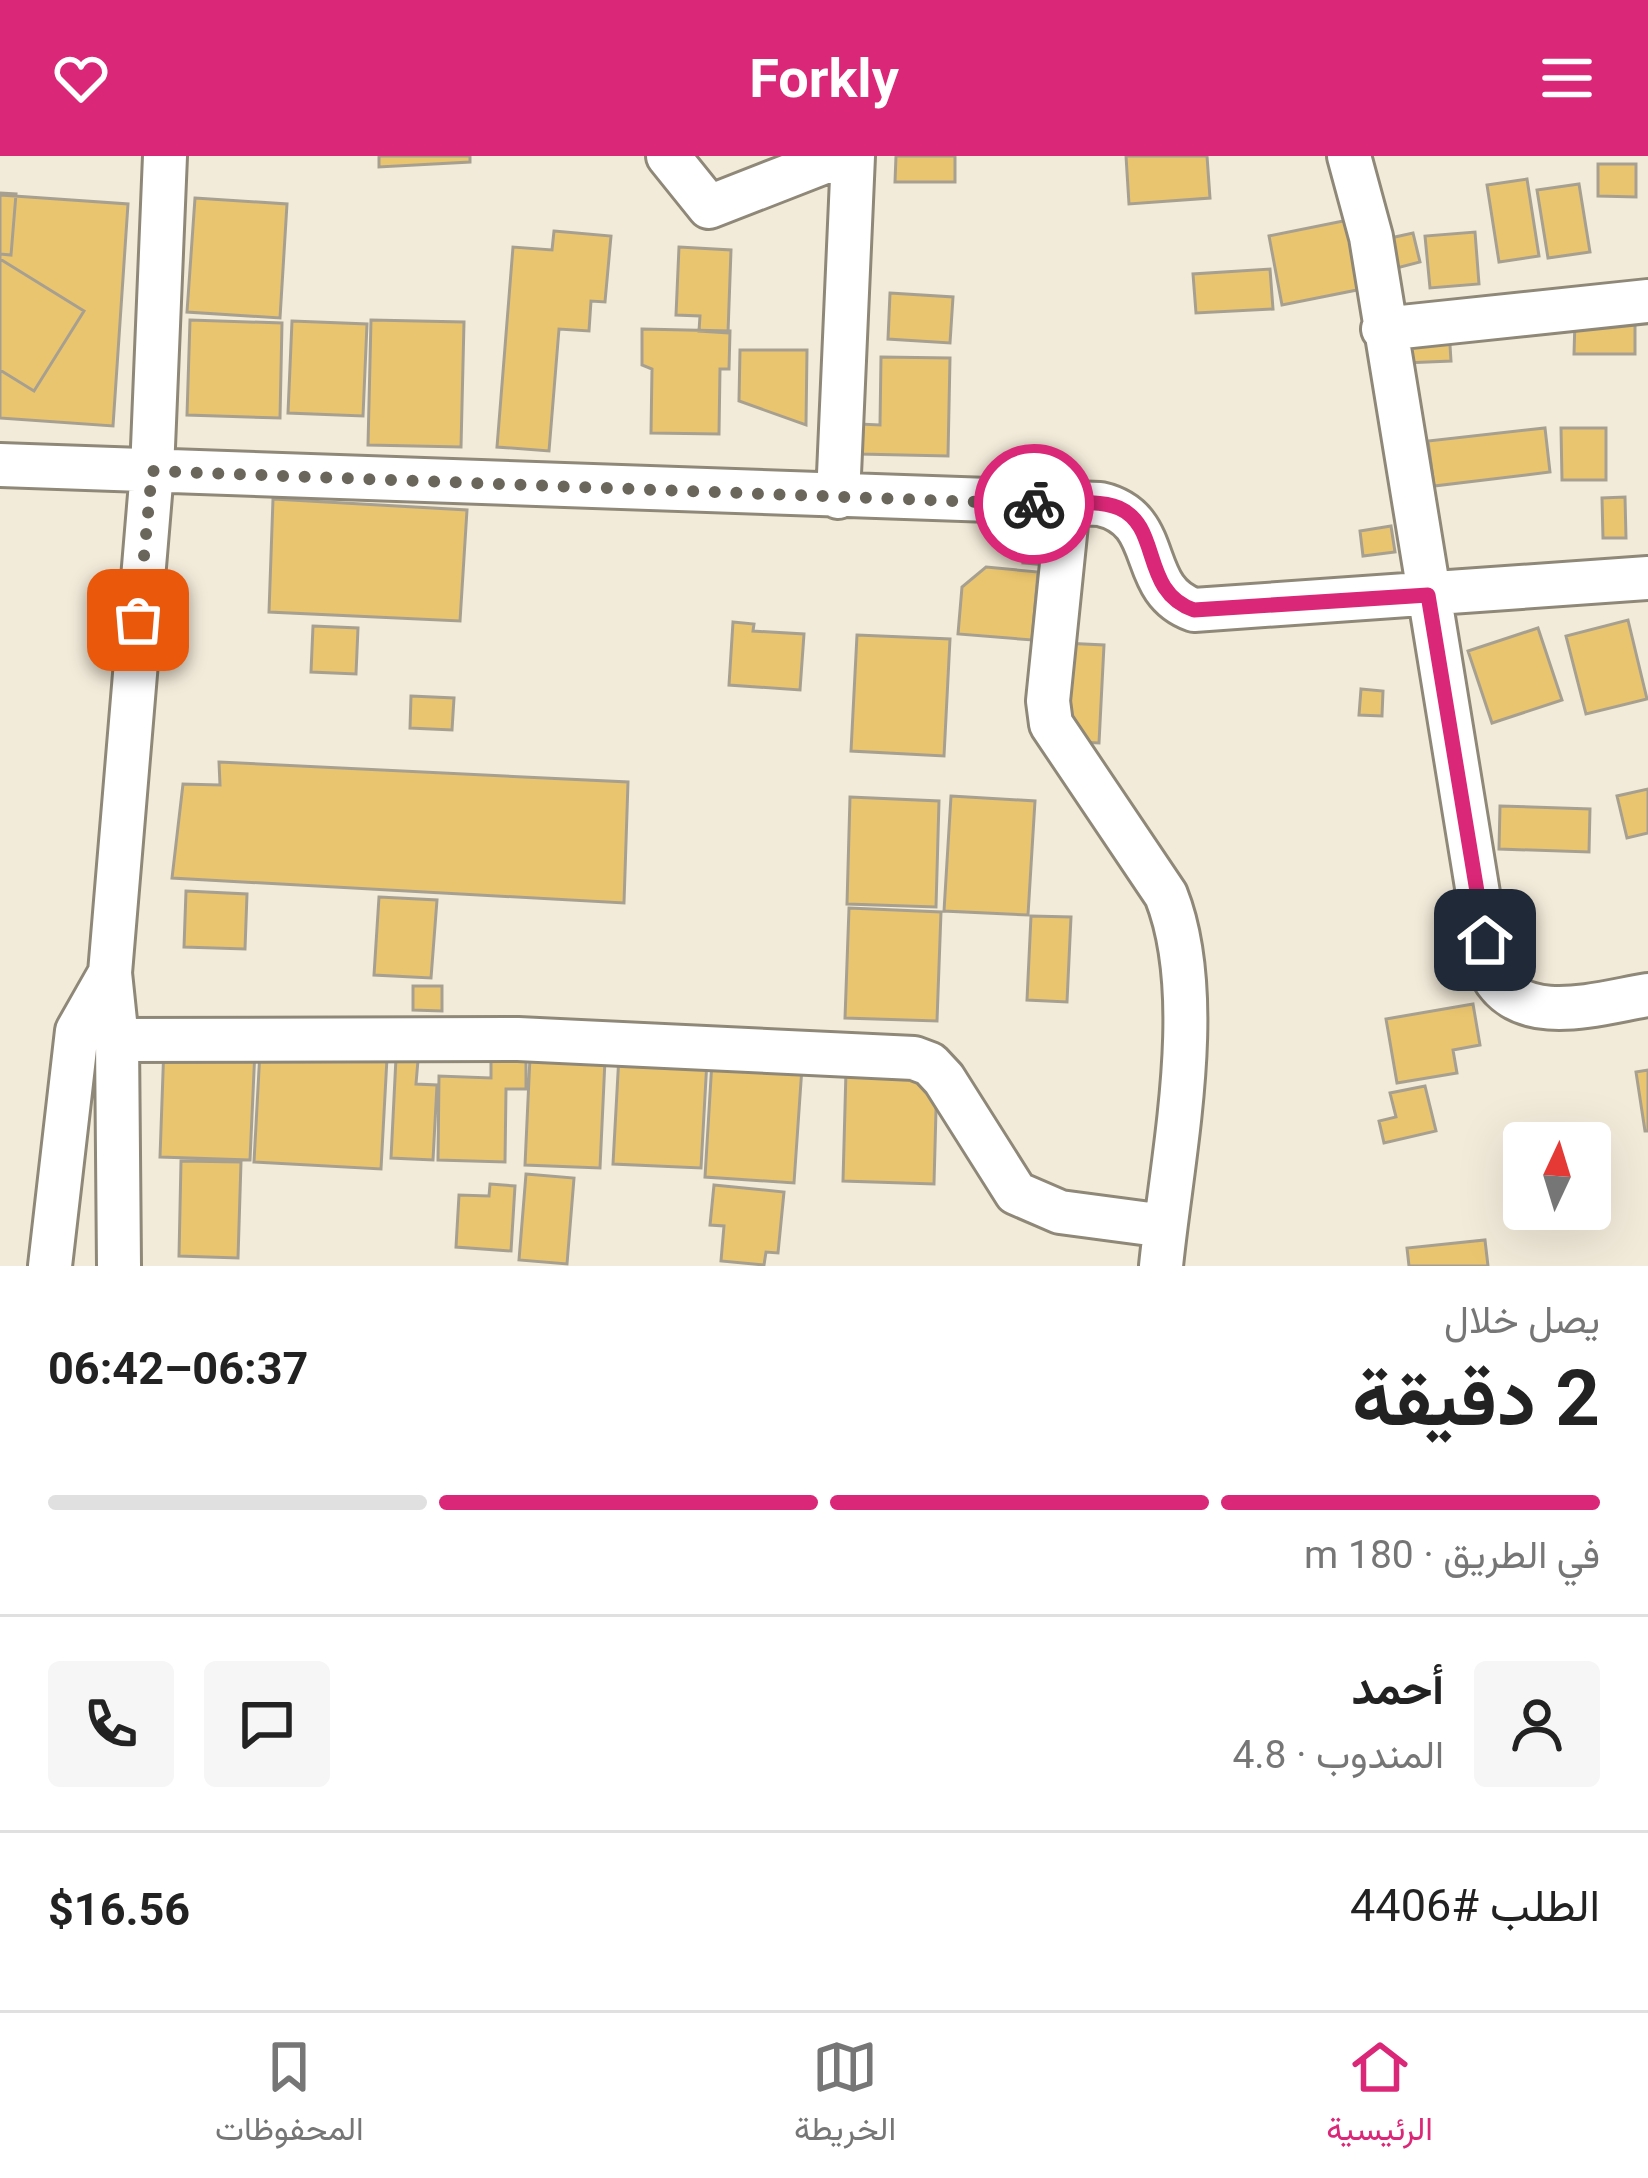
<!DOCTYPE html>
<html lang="ar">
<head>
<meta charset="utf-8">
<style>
	:root { --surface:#fff; --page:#f6f6f6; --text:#222; --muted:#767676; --line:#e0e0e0; --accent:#db2777 }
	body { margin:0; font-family:Roboto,Vazirmatn,sans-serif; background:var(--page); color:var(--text); direction:rtl; height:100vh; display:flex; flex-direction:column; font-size:45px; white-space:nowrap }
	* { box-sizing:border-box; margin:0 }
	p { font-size:39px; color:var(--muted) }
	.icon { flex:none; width:66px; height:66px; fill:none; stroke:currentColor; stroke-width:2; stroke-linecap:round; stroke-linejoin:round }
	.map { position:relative; height:1110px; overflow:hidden; direction:ltr }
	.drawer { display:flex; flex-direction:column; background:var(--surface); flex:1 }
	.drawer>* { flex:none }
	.needle { width:78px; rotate:4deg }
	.controls { position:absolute; left:1503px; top:966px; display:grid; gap:24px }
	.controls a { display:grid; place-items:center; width:108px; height:108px; border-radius:12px; background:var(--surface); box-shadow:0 12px 48px #0002; font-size:60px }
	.pin { position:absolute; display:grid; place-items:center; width:102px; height:102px; color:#fff; margin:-51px; border-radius:24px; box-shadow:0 6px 18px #0006 }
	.courier { position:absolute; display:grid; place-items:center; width:120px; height:120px; margin:-60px; border:9px solid #db2777; border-radius:50%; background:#fff; color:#222; box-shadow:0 3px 15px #0007 }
	.head em { font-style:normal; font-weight:700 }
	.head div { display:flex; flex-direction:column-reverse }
	.head { display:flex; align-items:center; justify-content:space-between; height:204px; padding:0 48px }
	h1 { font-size:78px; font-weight:700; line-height:90px }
	.bar { display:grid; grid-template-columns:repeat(4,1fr); gap:18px 12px; align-content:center; height:144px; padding:0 48px }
	.bar i { height:15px; border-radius:9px; background:var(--line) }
	.bar .on { background:var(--accent) }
	.bar p { grid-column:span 4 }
	.line { display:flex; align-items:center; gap:30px; padding:0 48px; border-top:3px solid var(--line) }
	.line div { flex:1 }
	.round { display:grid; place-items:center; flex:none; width:126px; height:126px; border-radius:12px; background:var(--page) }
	header { display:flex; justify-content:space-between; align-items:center; height:156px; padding:0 48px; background:var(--accent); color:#fff; font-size:54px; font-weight:700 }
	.tabs { display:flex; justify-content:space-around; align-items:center; height:168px; border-top:3px solid var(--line); background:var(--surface); font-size:33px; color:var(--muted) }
	.tabs a { display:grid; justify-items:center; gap:6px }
	.tabs .on { color:var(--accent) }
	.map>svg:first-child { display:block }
</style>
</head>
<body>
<header><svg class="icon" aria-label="menu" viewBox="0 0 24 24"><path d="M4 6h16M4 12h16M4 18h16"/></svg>Forkly<svg class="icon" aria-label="heart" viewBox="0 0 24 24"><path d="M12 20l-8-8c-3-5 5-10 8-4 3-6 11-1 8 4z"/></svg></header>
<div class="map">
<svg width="1648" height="1110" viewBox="0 0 1648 1110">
	<rect width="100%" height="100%" fill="#f3ebda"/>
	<path fill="#eac56f" stroke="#a7a090" stroke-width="3" d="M379,0H470V6L379,11Z
		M896,0H955V26H895Z
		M1126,0H1207L1210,42L1129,48Z
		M1598,8H1636V41L1598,40Z
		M1527,23L1539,100L1499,106L1487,29Z
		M1579,28L1590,96L1548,102L1537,34Z
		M0,37L16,38L11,99L0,98Z
		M0,39L128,48L113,270L0,262Z
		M195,42L287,48L280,162L187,156Z
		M1353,63L1367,132L1282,149L1269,80Z
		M554,75L611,80L605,146L591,145L589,175L559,173L549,295L497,291L513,91L552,94Z
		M1475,76L1479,128L1430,132L1425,80Z
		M1413,77L1420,106L1393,113L1386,83Z
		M679,91L731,94L728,177L699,175L700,160L676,159Z
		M0,103L84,155L34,235L0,214Z
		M1270,113L1273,153L1196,157L1193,118Z
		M890,137L953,141L950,187L888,183Z
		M190,164L282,167L280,262L187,259Z
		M371,164L464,166L461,291L368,289Z
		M292,165L367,168L363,260L288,257Z
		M1575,165H1635V198H1574Z
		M642,173L730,175L729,213H720L719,278L651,277L652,213L642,209Z
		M1449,173L1451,205L1405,207L1404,175Z
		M740,194H807L806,269L739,245Z
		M881,201L950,202L948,300L859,298L860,268L880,269Z
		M1545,272L1550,316L1434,330L1428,285Z
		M1561,272H1606V324H1562Z
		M1625,341L1626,382H1603L1602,342Z
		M273,343L467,354L460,465L269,456Z
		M1028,370L1050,372L1046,409L1023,407Z
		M1391,370L1395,396L1363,400L1360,375Z
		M986,411L1038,416L1032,484L958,478L962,431Z
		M1628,464L1647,543L1586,558L1566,480Z
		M733,466L754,468L753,475L804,478L800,534L729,529Z
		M313,470L358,472L356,518L311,516Z
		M1538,472L1562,544L1492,567L1468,495Z
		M857,479L950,483L944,600L851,595Z
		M1042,486L1104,489L1099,587L1038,584Z
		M1361,533L1383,535L1382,560L1359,559Z
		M411,540L454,542L452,574L410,572Z
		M219,606L628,626L624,747L172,722L183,628L220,629Z
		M1648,633V677L1627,682L1617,640Z
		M951,640L1035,645L1028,759L944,755Z
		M850,641L939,645L936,751L847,748Z
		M1500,650L1590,653L1589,696L1499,693Z
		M186,735L247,738L245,793L184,791Z
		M379,741L437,744L431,822L374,819Z
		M849,752L941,756L937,865L845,862Z
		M1031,760L1071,761L1067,846L1027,844Z
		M413,830H442V855L413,854Z
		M1473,848L1480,889L1453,894L1457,917L1397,927L1386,863Z
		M164,889L255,893L250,1004L160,1001Z
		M491,891L526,892V933H506L505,1006L438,1004L439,920L491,922Z
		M260,895L387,902L381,1013L254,1006Z
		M619,899L707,904L701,1012L613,1008Z
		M530,901L605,904L600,1012L525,1009Z
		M396,902L418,904L416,928L437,929L433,1004L391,1002Z
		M712,905L802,911L794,1027L705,1021Z
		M1648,914V975H1645L1636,916Z
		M846,915L937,917L934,1028L843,1025Z
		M1425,930L1436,975L1384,987L1379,965L1396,961L1390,937Z
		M181,1005L241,1006L238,1102L179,1100Z
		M526,1018L574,1022L567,1108L519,1104Z
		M490,1028L515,1030L511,1095L456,1091L459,1039L489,1040Z
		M714,1029L784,1036L778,1097L766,1096L764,1109L721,1105L724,1070L710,1069Z
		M1485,1084L1488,1110H1409L1407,1092Z"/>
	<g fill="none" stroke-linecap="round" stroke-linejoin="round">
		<g stroke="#8f8878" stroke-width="48">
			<path id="minor" d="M668,0L709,51L840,0
				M1349,0L1371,81L1491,817C1521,873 1598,847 1648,839
				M1383,173L1648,145
				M0,309L1100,348C1166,363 1135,433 1194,454L1648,422
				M838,341L853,0
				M1068,349L1048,545L1051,568L1166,739C1207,842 1172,1000 1161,1110
				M117,884L518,883L914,902L930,908L944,923L1016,1037L1060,1056L1165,1070
				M50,1110L77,875L110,817
				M119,1110L117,884L110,817L152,315L165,0"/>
		</g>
		<use href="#minor" stroke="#fff" stroke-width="42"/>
	</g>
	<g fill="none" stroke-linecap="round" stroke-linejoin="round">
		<path stroke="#6a665c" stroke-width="12" stroke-dasharray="0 21.6" d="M138,464L152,315L1034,348"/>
		<path stroke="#db2777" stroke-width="15" d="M1034,348C1060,349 1095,342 1119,352C1162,371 1140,435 1194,454L1428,439L1485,784"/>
	</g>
</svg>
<div class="controls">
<a><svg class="needle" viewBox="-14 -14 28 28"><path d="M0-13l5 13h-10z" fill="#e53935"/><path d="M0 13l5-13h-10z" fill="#767676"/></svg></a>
</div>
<div class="pin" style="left:138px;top:464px;background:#ea580c"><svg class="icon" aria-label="bag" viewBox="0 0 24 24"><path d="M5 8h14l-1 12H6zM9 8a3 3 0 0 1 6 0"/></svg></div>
<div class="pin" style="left:1485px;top:784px;background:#1f2937"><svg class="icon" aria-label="home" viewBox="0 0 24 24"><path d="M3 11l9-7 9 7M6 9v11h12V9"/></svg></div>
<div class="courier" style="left:1034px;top:348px"><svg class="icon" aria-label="bike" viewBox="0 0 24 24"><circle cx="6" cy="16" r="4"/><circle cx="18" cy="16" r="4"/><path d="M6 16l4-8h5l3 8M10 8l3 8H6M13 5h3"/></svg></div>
</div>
<section class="drawer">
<div class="head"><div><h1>2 دقيقة</h1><p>يصل خلال</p></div><em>06:37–06:42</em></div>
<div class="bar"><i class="on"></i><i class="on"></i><i class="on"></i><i></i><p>في الطريق · 180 m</p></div>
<div class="line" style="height:216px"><a class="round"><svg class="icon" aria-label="person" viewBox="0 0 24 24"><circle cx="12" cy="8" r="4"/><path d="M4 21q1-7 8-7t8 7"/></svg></a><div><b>أحمد</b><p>المندوب · 4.8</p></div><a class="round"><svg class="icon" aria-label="chat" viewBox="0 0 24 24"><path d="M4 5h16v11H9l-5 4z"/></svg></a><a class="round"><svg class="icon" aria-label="phone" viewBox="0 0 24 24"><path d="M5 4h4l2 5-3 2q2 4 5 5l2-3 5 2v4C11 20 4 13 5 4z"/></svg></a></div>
<div class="line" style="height:156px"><div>الطلب #4406</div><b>$16.56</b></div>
</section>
<nav class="tabs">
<a class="on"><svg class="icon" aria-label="home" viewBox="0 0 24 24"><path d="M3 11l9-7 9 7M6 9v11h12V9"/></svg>الرئيسية</a>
<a><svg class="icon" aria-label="map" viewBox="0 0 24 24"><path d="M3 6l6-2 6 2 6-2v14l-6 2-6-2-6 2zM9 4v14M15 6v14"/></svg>الخريطة</a>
<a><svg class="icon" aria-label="saved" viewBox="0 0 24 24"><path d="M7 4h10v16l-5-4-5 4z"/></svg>المحفوظات</a>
</nav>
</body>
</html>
